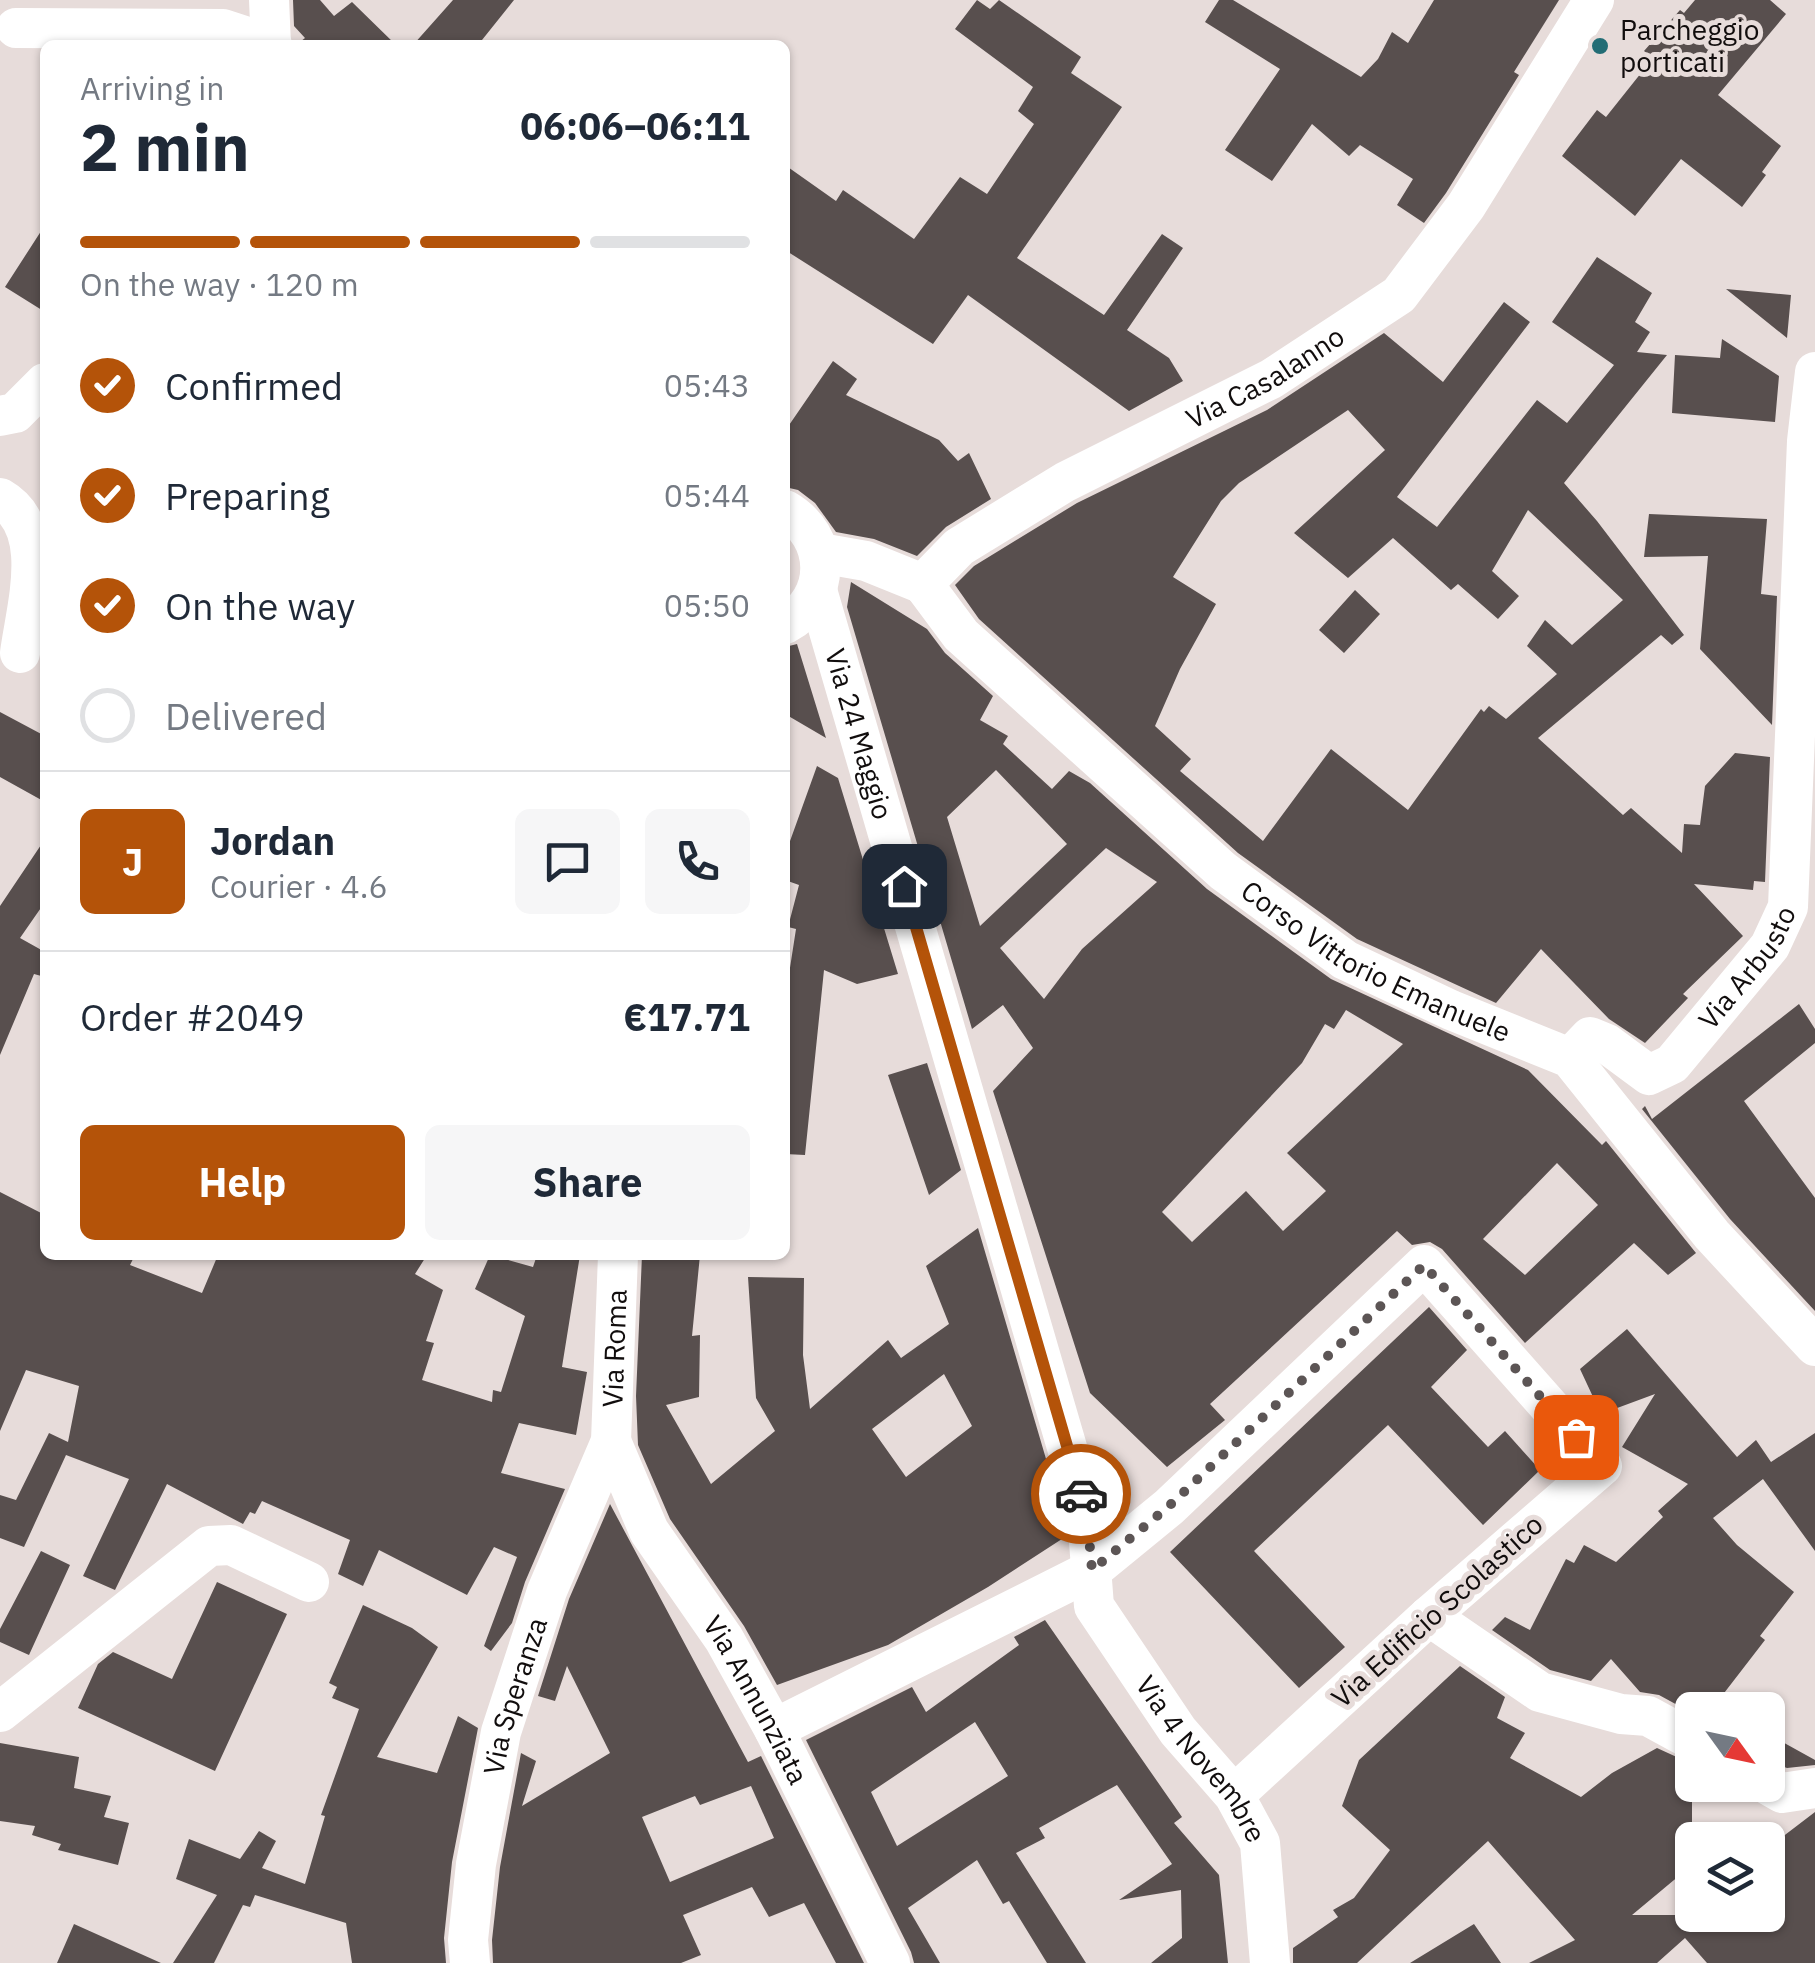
<!DOCTYPE html>
<html lang="en">
<head>
<meta charset="utf-8">
<style>
	:root { --surface:#fff; --page:#f6f6f7; --text:#1f2937; --muted:#747a83; --line:#e0e1e3; --accent:#b45309 }
	body { margin:0; font-family:"IBM Plex Sans",sans-serif; background:var(--page); color:var(--text); height:100vh; display:flex; flex-direction:column; font-size:38px; white-space:nowrap }
	* { box-sizing:border-box; margin:0 }
	p { font-size:32px; color:var(--muted) }
	.icon { flex:none; width:55px; height:55px; fill:none; stroke:currentColor; stroke-width:2; stroke-linecap:round; stroke-linejoin:round }
	.map { position:relative; flex:1; overflow:hidden }
	.side { position:absolute; left:40px; top:40px; width:750px; height:1220px; display:flex; flex-direction:column; background:var(--surface); border-radius:15px; box-shadow:0 2px 8px #0004 }
	.side>* { flex:none }
	.needle { width:65px; rotate:123deg }
	.tools { position:absolute; left:1675px; top:1692px; display:grid; gap:20px }
	.tools a { display:grid; place-items:center; width:110px; height:110px; border-radius:15px; background:var(--surface); box-shadow:0 2px 8px #0004; font-size:50px }
	.pin { position:absolute; display:grid; place-items:center; width:85px; height:85px; color:#fff; margin:-42px; border-radius:20px; box-shadow:0 5px 15px #0006 }
	.courier { position:absolute; display:grid; place-items:center; width:100px; height:100px; margin:-50px; border:8px solid #b45309; border-radius:50%; background:#fff; color:#222; box-shadow:0 2px 12px #0007 }
	.headline em { font-style:normal; font-weight:800 }
	.headline div { display:flex; flex-direction:column-reverse }
	.headline { display:flex; align-items:center; justify-content:space-between; height:170px; padding:0 40px }
	h1 { font-size:65px; font-weight:800; line-height:75px }
	.bar { display:grid; grid-template-columns:repeat(4,1fr); gap:15px 10px; align-content:center; height:120px; padding:0 40px }
	.bar i { height:12px; border-radius:8px; background:var(--line) }
	.bar .selected { background:var(--accent) }
	.bar p { grid-column:span 4 }
	.line { display:flex; align-items:center; gap:25px; padding:0 40px; border-top:2px solid var(--line) }
	.line div { flex:1 }
	.round { display:grid; place-items:center; flex:none; width:105px; height:105px; border-radius:15px; background:var(--page) }
	ol { padding:0 40px; list-style:none }
	li { display:flex; align-items:center; gap:30px; height:110px }
	li p { margin-inline-start:auto }
	li .icon { padding:10px; border-radius:50%; background:var(--accent); color:#fff; stroke-width:4 }
	li:last-child { color:var(--muted) }
	li i { width:55px; height:55px; border:5px solid var(--line); border-radius:50% }
	.button { display:flex; gap:20px; margin-top:auto; padding:20px 40px }
	.button a { flex:1; height:115px; border-radius:15px; background:var(--accent); color:#fff; font-size:40px; font-weight:800; line-height:115px; text-align:center }
	.button a+a { background:var(--page); color:var(--text) }
	.map>svg:first-child { display:block }
</style>
</head>
<body>
<div class="map">
<svg width="1815" height="1963" viewBox="0 0 1815 1963">
	<rect width="100%" height="100%" fill="#e7dcda"/>
	<path fill="#584f4e" fill-rule="evenodd" d="M293,0H320L334,16L352,2L396,45H296L305,38L294,26Z
		M453,0H514L478,45H413Z
		M977,0L990,9L999,0L1081,57L1071,73L1122,107L1017,258L1104,315L1162,234L1183,248L1127,330L1169,358L1183,381L1129,411L968,295L933,344L785,250V165L836,201L843,190L914,239L960,177L987,194L1034,124L1018,111L1033,87L955,29Z
		M1219,0H1233L1361,77L1378,59L1392,32L1408,43L1434,0H1559L1514,72L1519,75L1446,193L1424,223L1397,205L1413,179L1360,145L1349,156L1312,124L1272,181L1225,150L1280,69L1205,22Z
		M1695,0H1770L1786,14L1718,95L1781,146L1762,172L1766,175L1742,207L1681,159L1635,216L1562,156L1597,110L1606,117L1653,58L1644,51L1680,10L1684,13Z
		M45,225V312L5,287Z
		M1597,257L1652,293L1635,322L1650,332L1637,352L1667,355L1564,483L1597,521L1684,635L1672,645L1661,635L1538,738L1623,815L1631,808L1682,853L1684,824L1700,825L1705,786L1735,753L1770,757L1765,882L1754,881L1753,890L1694,884L1743,936L1683,994L1688,998L1645,1043L1609,1019L1541,949L1496,1003L1357,939L1238,853L979,619L955,585L974,566L1077,503L1267,410L1384,333L1443,382L1504,302L1530,322L1397,497L1437,527L1537,400L1567,423L1614,365L1552,322ZM1348,410L1385,450L1294,533L1348,578L1393,538L1451,590L1458,584L1498,619L1519,596L1492,571L1528,510L1623,600L1572,645L1545,620L1527,646L1557,674L1506,719L1489,706L1484,712L1481,709L1408,810L1331,749L1263,841L1180,771L1191,759L1155,726L1180,669L1216,604L1173,577L1221,501L1239,483Z
		M1726,289L1791,295L1787,338Z
		M1722,339L1779,376L1775,422L1672,413L1675,355L1720,358Z
		M833,361L857,379L846,395L939,440L958,461L969,453L991,499L946,527L917,556L874,539L836,532L815,503L798,490L785,487V431Z
		M1649,514L1767,519L1761,594L1777,596L1772,725L1700,649L1708,556L1644,557Z
		M851,582L927,629L945,653L993,696L980,720L1008,736L1003,744L1052,789L1069,771L1090,783L1207,889L1331,979L1528,1070L1602,1145L1606,1141L1696,1253L1668,1275L1634,1243L1525,1343L1442,1249L1430,1242L1412,1245L1397,1231L1210,1404L1225,1420L1167,1467L1090,1393L993,1091L1033,1048L1003,1005L972,1029L847,607ZM996,770L1067,844L980,926L947,817ZM1106,848L1157,882L1082,949L1044,999L1000,948ZM1346,1010L1403,1044L1287,1153L1326,1191L1283,1231L1246,1191L1192,1242L1162,1212L1302,1063L1325,1024L1334,1029ZM1557,1163L1598,1205L1525,1275L1483,1239Z
		M1355,590L1380,614L1344,653L1319,630Z
		M797,644L826,738L785,714V647Z
		M0,712L45,736V802L0,777Z
		M817,766L838,778L898,974L857,984L824,970L805,1155L785,1154V1000L796,929L788,927L799,885L785,880V855Z
		M45,839V902L20,938L45,952V977L34,974L0,1055V906Z
		M1799,1004L1815,1029V1043L1744,1101L1815,1198V1311L1730,1219L1642,1109L1645,1106L1652,1119Z
		M927,1063L961,1170L929,1195L888,1075Z
		M0,1192L45,1215V1255H135L130,1265L202,1293L218,1255H427L415,1274L443,1290L426,1341L434,1343L422,1380L492,1402L493,1390L501,1392L525,1316L475,1289L490,1255L533,1267L537,1255H580L562,1367L587,1372L576,1435L519,1423L501,1473L565,1489L525,1582L512,1623L491,1651L484,1646L517,1557L494,1547L467,1595L379,1550L363,1586L338,1574L350,1540L262,1501L255,1514L250,1512L243,1524L167,1484L115,1590L83,1576L129,1479L66,1455L24,1547L0,1538V1495L16,1500L49,1433L68,1442L79,1386L26,1370L0,1431Z
		M978,1228L1064,1520L1065,1537L988,1587L888,1645L777,1685L744,1626L670,1519L638,1445L636,1396L642,1255H700L692,1336L700,1335L699,1397L666,1405L711,1484L775,1431L756,1398L748,1277L804,1278L803,1355L810,1409L888,1340L901,1358L949,1324L926,1266ZM944,1374L972,1426L906,1477L872,1429Z
		M1429,1307L1467,1350L1431,1387L1488,1447L1505,1431L1540,1470L1483,1525L1388,1425L1254,1551L1345,1647L1299,1688L1170,1552Z
		M1627,1329L1737,1457L1756,1440L1771,1462L1815,1433V1551L1763,1479L1713,1518L1737,1545L1794,1592L1760,1636L1765,1640L1711,1710H1692V1713L1659,1695L1640,1692L1611,1659L1591,1681L1550,1670L1492,1630L1505,1617L1530,1630L1566,1559L1574,1563L1584,1545L1616,1562L1663,1517L1658,1511L1688,1484L1622,1447L1655,1394L1601,1414L1580,1369Z
		M610,1504L748,1762L761,1756L864,1963H836L804,1903L769,1917L752,1887L683,1915L701,1955L681,1963H493L492,1940L500,1867L521,1753L536,1761L522,1806L610,1753L567,1666L555,1701L538,1696L569,1599ZM751,1786L774,1838L670,1882L642,1817L695,1796L700,1805Z
		M41,1551L70,1565L29,1655L0,1642V1629Z
		M217,1582L287,1614L215,1771L78,1708L98,1664L113,1652L172,1679Z
		M363,1605L412,1628L438,1647L377,1757L437,1773L458,1716L478,1728L452,1862L444,1938L446,1963H352L346,1923L255,1895L250,1907L243,1905L214,1963H173L217,1895L176,1879L189,1839L240,1859L259,1831L276,1841L262,1868L305,1884L325,1816L321,1815L359,1709L332,1698L337,1687L329,1683Z
		M1045,1620L1182,1817L1174,1823L1219,1875L1228,1963H1151L1182,1938L1181,1890L1119,1900L1172,1864L1117,1785L1039,1828L1045,1838L1016,1853L1086,1963H1047L1009,1901L1003,1904L977,1860L908,1908L940,1963H914L911,1952L806,1740L912,1687L926,1712L1019,1645L1014,1637ZM975,1722L1008,1776L897,1846L871,1792Z
		M1460,1666L1505,1697L1497,1718L1525,1733L1510,1758L1581,1797L1612,1773L1657,1748L1692,1764V1865L1632,1915H1768V1848L1815,1812V1963H1707L1685,1938L1657,1963H1529L1575,1940L1488,1841L1357,1963H1293V1948L1338,1917L1333,1910L1354,1898L1390,1850L1342,1806L1359,1760Z
		M1768,1734L1815,1760V1765L1787,1768L1768,1761Z
		M0,1743L79,1757L74,1788L111,1796L104,1817L129,1823L118,1865L58,1850L61,1844L32,1835L35,1826L0,1821Z
		M74,1924L161,1963H57Z
		M1474,1924L1501,1963H1410Z"/>
	<g fill="none" stroke-linecap="round" stroke-linejoin="round">
		<g stroke="#fff" stroke-width="40">
			<path d="M269,0L271,44"/>
			<path d="M16,28L223,29L272,45"/>
			<path d="M0,416L15,413L45,383"/>
			<path d="M0,498C51,527 26,607 20,653"/>
			<path d="M785,510C831,536 833,599 785,624"/>
			<path id="s1" d="M820,553L866,561L923,584L959,547L1065,482L1271,379L1399,295L1466,206L1594,0"/>
			<path id="s2" d="M923,584L961,635L1223,871L1345,960L1451,1010L1570,1058L1712,1235L1815,1346"/>
			<path id="s3" d="M817,590L1087,1516L1094,1606L1178,1731L1234,1795L1260,1843L1270,1963"/>
			<path id="s4" d="M1570,1058L1590,1037L1607,1044L1649,1075L1672,1064L1770,946L1788,907L1807,441L1815,372"/>
			<path id="s5" d="M611,1441L649,1531L724,1639L774,1729L890,1963"/>
			<path d="M1429,1616L1540,1692L1621,1714L1648,1716L1692,1740"/>
			<path d="M0,1712L209,1546L231,1545L309,1582"/>
			<path d="M774,1729L1092,1570L1169,1507L1424,1265L1602,1466L1429,1616L1234,1795"/>
			<path d="M1768,1785L1782,1793L1815,1788"/>
			<path id="s6" d="M470,1963L468,1940L476,1864L501,1732L547,1591L611,1441L618,1255"/>
		</g>
	</g>
	<g fill="none" stroke-linecap="round" stroke-linejoin="round">
		<path stroke="#5c5555" stroke-width="10" stroke-dasharray="0 18" d="M1081,1494L1087,1516L1092,1570L1168,1507L1424,1265L1576,1437"/>
		<path stroke="#b45309" stroke-width="12" d="M904,886L1081,1494"/>
	</g>
	<circle fill="#236d75" stroke="#e7dcda" stroke-width="4" cx="1600" cy="46" r="10"/>
	<g text-anchor="middle" stroke-width="10" stroke-linejoin="round" paint-order="stroke">
		<g font-size="28" fill="#110d0d" stroke="#e7dcda" text-anchor="start">
			<text x="1620" y="40">Parcheggio<tspan x="1620" dy="32">porticati</tspan></text>
		</g>
		<g font-size="28" fill="#110d0d" stroke="#e7dcda">
			<text dy="10" stroke="none"><textPath href="#s1" startOffset="510">Via Casalanno</textPath></text>
			<text dy="10" stroke="none"><textPath href="#s3" startOffset="150">Via 24 Maggio</textPath></text>
			<text dy="10" stroke="none"><textPath href="#s2" startOffset="595">Corso Vittorio Emanuele</textPath></text>
			<text dy="10" stroke="none"><textPath href="#s4" startOffset="248">Via Arbusto</textPath></text>
			<text dy="10" stroke="none"><textPath href="#s6" startOffset="638">Via Roma</textPath></text>
			<text transform="translate(1437 1611) rotate(-42)" y="10">Via Edificio Scolastico</text>
			<text dy="10" stroke="none"><textPath href="#s6" startOffset="272">Via Speranza</textPath></text>
			<text dy="10" stroke="none"><textPath href="#s5" startOffset="298">Via Annunziata</textPath></text>
			<text dy="10" stroke="none"><textPath href="#s3" startOffset="1242">Via 4 Novembre</textPath></text>
		</g>
	</g>
</svg>
<div class="tools">
<a><svg class="needle" viewBox="-14 -14 28 28"><path d="M0-13l5 13h-10z" fill="#e53935"/><path d="M0 13l5-13h-10z" fill="#747a83"/></svg></a>
<a><svg class="icon" aria-label="layers" viewBox="0 0 24 24"><path d="M12 4l9 5-9 5-9-5zM3 14l9 5 9-5"/></svg></a>
</div>
<div class="pin" style="left:1576px;top:1437px;background:#ea580c"><svg class="icon" aria-label="bag" viewBox="0 0 24 24"><path d="M5 8h14l-1 12H6zM9 8a3 3 0 0 1 6 0"/></svg></div>
<div class="pin" style="left:904px;top:886px;background:#1f2937"><svg class="icon" aria-label="home" viewBox="0 0 24 24"><path d="M3 11l9-7 9 7M6 9v11h12V9"/></svg></div>
<div class="courier" style="left:1081px;top:1494px"><svg class="icon" aria-label="car" viewBox="0 0 24 24"><path d="M5 17H2v-5l4-1 3-4h7l3 4 3 1v5h-3M9 17h6M6 11h13"/><circle cx="7" cy="17" r="2"/><circle cx="17" cy="17" r="2"/></svg></div>
<section class="side">
<div class="headline"><div><h1>2 min</h1><p>Arriving in</p></div><em>06:06–06:11</em></div>
<div class="bar"><i class="selected"></i><i class="selected"></i><i class="selected"></i><i></i><p>On the way · 120 m</p></div>
<ol>
<li><svg class="icon" aria-label="check" viewBox="0 0 24 24"><path d="M5 12l5 5 9-10"/></svg>Confirmed<p>05:43</p></li>
<li><svg class="icon" aria-label="check" viewBox="0 0 24 24"><path d="M5 12l5 5 9-10"/></svg>Preparing<p>05:44</p></li>
<li><svg class="icon" aria-label="check" viewBox="0 0 24 24"><path d="M5 12l5 5 9-10"/></svg>On the way<p>05:50</p></li>
<li><i></i>Delivered</li>
</ol>
<div class="line" style="height:180px"><b class="round" style="background:var(--accent);color:#fff">J</b><div><b>Jordan</b><p>Courier · 4.6</p></div><a class="round"><svg class="icon" aria-label="chat" viewBox="0 0 24 24"><path d="M4 5h16v11H9l-5 4z"/></svg></a><a class="round"><svg class="icon" aria-label="phone" viewBox="0 0 24 24"><path d="M5 4h4l2 5-3 2q2 4 5 5l2-3 5 2v4C11 20 4 13 5 4z"/></svg></a></div>
<div class="line" style="height:130px"><div>Order #2049</div><b>€17.71</b></div>
<div class="button"><a>Help</a><a>Share</a></div>
</section>
</div>
</body>
</html>
